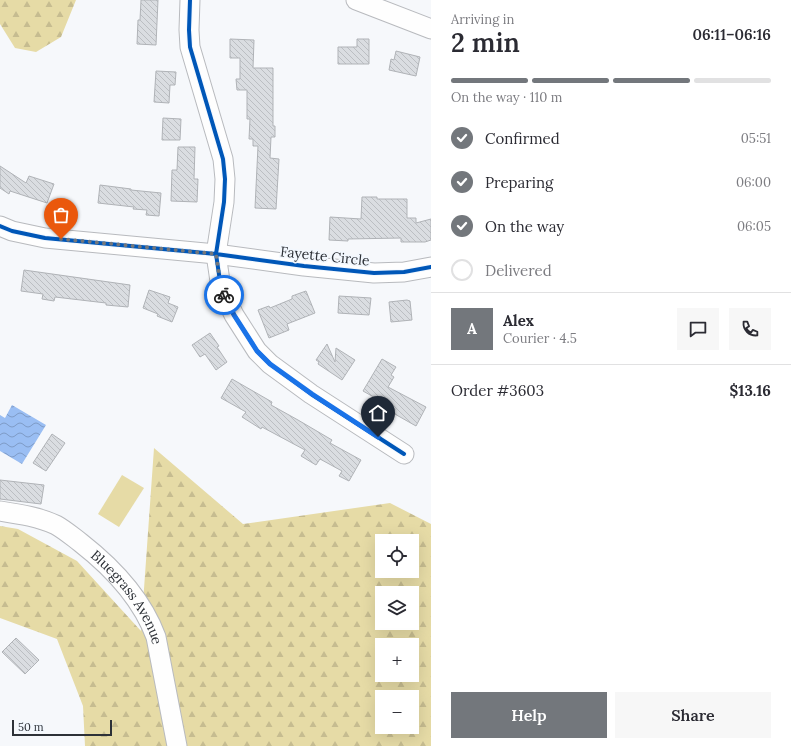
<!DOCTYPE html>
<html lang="en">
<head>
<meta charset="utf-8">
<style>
	:root { --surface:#fff; --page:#f7f7f7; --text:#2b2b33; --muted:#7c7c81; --line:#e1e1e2; --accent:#73777c }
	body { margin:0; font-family:Lora,serif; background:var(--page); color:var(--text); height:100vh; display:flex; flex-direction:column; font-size:15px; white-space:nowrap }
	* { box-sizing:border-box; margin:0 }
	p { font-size:13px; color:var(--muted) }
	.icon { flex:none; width:22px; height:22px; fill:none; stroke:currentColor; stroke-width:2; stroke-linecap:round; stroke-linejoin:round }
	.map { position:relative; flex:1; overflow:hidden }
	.sheet { display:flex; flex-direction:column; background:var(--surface); width:360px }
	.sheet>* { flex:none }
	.buttons { position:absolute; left:375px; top:534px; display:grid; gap:8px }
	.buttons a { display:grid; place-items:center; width:44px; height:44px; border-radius:0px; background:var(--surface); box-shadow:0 4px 16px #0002; font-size:20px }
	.scale { position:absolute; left:12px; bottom:10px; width:100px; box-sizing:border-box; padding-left:4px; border:2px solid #2d3137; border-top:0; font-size:11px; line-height:14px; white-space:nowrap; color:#2d3137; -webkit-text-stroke:3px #f3f8fe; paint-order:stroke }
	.pin { position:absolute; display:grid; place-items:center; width:34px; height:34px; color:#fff; margin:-41px -17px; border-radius:50% 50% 50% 0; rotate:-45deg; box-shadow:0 0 4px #0007 }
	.pin .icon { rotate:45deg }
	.courier { position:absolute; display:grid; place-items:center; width:40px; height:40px; margin:-20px; border:3px solid #1a73e8; border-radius:50%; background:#fff; color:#222; box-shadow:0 1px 5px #0007 }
	.headline em { font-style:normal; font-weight:600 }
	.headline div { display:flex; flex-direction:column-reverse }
	.headline { display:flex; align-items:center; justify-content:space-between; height:68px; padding:0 20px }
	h1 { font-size:26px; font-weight:600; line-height:30px }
	.bar { display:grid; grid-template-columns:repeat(4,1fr); gap:6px 4px; align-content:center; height:48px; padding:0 20px }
	.bar i { height:5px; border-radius:3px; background:var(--line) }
	.bar .selected { background:var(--accent) }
	.bar p { grid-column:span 4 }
	.line { display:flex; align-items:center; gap:10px; padding:0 20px; border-top:1px solid var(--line) }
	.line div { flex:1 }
	.round { display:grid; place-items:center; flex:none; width:42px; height:42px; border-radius:0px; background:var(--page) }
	ol { padding:0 20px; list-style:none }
	li { display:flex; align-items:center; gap:12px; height:44px }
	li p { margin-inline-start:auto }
	li .icon { padding:4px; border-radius:50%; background:var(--accent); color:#fff; stroke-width:4 }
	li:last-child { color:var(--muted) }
	li i { width:22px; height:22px; border:2px solid var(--line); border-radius:50% }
	.button { display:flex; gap:8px; margin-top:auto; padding:8px 20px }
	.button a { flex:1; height:46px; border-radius:0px; background:var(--accent); color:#fff; font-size:16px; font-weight:600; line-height:46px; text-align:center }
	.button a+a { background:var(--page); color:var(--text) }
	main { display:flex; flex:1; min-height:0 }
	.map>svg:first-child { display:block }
</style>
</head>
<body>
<main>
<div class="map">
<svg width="431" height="746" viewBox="0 0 431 746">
	<defs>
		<pattern id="forest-firs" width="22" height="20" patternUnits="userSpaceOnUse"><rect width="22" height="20" fill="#e6dba6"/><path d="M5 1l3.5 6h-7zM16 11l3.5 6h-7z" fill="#c6bc90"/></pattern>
		<pattern id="water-waves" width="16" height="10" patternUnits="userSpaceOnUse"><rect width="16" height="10" fill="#9abef3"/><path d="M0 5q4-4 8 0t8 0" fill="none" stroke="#7e9bc6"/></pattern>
		<pattern id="building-back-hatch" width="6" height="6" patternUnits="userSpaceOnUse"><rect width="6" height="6" fill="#dadde1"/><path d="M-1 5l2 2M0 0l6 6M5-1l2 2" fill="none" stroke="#bbbec2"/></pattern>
	</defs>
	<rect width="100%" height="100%" fill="#f6f8fb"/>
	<path fill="#e6dba6" d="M122,475L144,488L119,527L98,514Z"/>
	<path fill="url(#forest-firs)" fill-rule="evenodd" d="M0,0H76L61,37L36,52L15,48L0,24Z
		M154,448L243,524L390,503L431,524V746H85L83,706L57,639L0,618V526L18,529L77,561L141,631ZM382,541H412V571H382ZM382,593H412V623H382ZM382,645H412V675H382ZM382,697H412V727H382Z"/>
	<path fill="url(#water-waves)" d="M12,405L46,425L22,464L0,451V415L5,418Z"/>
	<path fill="url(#building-back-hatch)" stroke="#b0b3b7" d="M141,0H158L156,45L137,44L138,20H140Z
		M230,39L254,40L253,68H273V126H275V137H271L270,158L279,159L276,209L255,208L258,146H253V139H249L250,119H247V90H237L236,79H240V58H230Z
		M357,39H369V64H338V47H357Z
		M396,51L420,57L416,76L389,70L391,59L394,60Z
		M156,71L176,72L175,85H170L169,103L154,102Z
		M163,118L181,119L180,140H162Z
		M178,147H195L194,179H198L197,202L171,201L172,170H177Z
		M0,166L26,183L29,176L54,184L47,203L10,191L9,194L0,188Z
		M100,185L131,189V190L161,193L159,216L146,215L147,210L133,209L134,207L98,203Z
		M362,197H377V199H407V218H416V223L431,219V240L425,242H401V238L348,239V241L329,240L330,217L361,219Z
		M24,270L130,285L128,307L106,305V303L55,297L54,301L42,299L43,294L21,291Z
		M149,290L170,297L168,303L178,307L172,322L157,316L158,314L143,308Z
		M306,291L315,313L287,324L289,330L269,338L258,310L269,306L270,308L292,299V296Z
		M339,296L371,298L369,315L338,313Z
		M407,300L410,301L412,320L391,322L389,302Z
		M210,333L219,346L217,347L227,362L216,370L205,354L200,357L192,345Z
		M327,344L335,362L336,348L355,360L342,380L318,364L319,362L316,360Z
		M382,359L396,367L391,375L394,377L388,387L426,407L416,426L393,413L395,409L363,391Z
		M232,379L272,402L271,405L298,420L332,440L330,443L361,460L349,481L339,476L342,471L320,459L316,465L301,456L305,450L262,427L261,429L242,417L246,412L221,398Z
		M52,434L65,443L46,471L33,463Z
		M0,480L44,485L41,504L0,499Z
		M16,638L39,660L25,674L2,652Z"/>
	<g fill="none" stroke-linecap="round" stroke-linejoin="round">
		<g stroke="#b8babe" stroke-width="21">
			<g id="minor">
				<path d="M190,0L189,30L190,47L223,159L225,179L224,202L216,254L221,288L234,315L257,351L270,364L311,394L404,454"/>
				<path d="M356,0L431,29"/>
				<path d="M0,226L12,231L45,238L216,254L304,266L374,273L404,272L431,267"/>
				<path id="s1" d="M0,511C19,514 39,517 56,525C65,530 73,537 81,543C113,568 142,599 156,637L177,746"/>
			</g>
		</g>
		<use href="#minor" stroke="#fefefe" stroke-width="19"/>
		<g stroke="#f3f8fe" stroke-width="6">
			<path id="cycleway" d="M190,0L189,30L190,47L223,159L225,179L224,202L216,254L221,288L234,315L257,351L270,364L311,394L404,454
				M0,226L12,231L45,238L216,254L304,266L374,273L404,272L431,267"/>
		</g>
		<use href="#cycleway" stroke="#0057b8" stroke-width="4"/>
	</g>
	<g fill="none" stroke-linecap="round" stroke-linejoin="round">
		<path stroke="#73777c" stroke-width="4" stroke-dasharray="0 7.2" d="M61,239L216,254L221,288L224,295"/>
		<path stroke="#1a73e8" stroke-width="5" d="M224,295L234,315L257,351L270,364L312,394L378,437"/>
	</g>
	<g text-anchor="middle" stroke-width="3.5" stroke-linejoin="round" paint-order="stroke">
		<g font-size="14" fill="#2d3137" stroke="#f3f8fe">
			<text transform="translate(325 256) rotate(6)" y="5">Fayette Circle</text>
			<text dy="5" stroke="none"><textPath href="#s1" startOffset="161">Bluegrass Avenue</textPath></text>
		</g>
	</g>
</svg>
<div class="buttons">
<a><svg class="icon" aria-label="locate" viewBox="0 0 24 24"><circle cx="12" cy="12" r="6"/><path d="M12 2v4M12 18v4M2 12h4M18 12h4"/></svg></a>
<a><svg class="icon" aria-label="layers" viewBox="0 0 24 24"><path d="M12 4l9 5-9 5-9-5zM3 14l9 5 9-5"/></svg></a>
<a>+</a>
<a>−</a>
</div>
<div class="scale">50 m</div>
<div class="pin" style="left:61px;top:239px;background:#ea580c"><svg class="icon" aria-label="bag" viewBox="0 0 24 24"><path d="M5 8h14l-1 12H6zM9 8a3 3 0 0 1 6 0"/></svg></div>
<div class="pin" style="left:378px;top:437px;background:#1f2937"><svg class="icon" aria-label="home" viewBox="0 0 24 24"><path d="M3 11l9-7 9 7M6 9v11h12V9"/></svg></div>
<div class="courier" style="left:224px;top:295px"><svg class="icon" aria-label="bike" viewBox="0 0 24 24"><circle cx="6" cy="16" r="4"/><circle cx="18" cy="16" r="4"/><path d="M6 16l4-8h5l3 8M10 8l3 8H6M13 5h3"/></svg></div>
</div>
<section class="sheet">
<div class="headline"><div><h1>2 min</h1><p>Arriving in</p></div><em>06:11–06:16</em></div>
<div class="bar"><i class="selected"></i><i class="selected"></i><i class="selected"></i><i></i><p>On the way · 110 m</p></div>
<ol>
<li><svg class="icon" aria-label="check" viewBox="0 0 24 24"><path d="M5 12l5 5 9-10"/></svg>Confirmed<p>05:51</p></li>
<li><svg class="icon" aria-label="check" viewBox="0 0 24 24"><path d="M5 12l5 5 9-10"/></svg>Preparing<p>06:00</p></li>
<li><svg class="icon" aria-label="check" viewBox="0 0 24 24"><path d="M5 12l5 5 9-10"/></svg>On the way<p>06:05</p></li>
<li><i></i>Delivered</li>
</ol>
<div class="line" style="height:72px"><b class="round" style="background:var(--accent);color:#fff">A</b><div><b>Alex</b><p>Courier · 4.5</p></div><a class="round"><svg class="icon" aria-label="chat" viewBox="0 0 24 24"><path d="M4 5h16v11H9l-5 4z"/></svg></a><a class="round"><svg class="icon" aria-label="phone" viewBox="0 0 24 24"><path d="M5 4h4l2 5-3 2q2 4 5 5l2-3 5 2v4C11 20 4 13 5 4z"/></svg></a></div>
<div class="line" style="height:52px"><div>Order #3603</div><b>$13.16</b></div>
<div class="button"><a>Help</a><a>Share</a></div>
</section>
</main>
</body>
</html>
